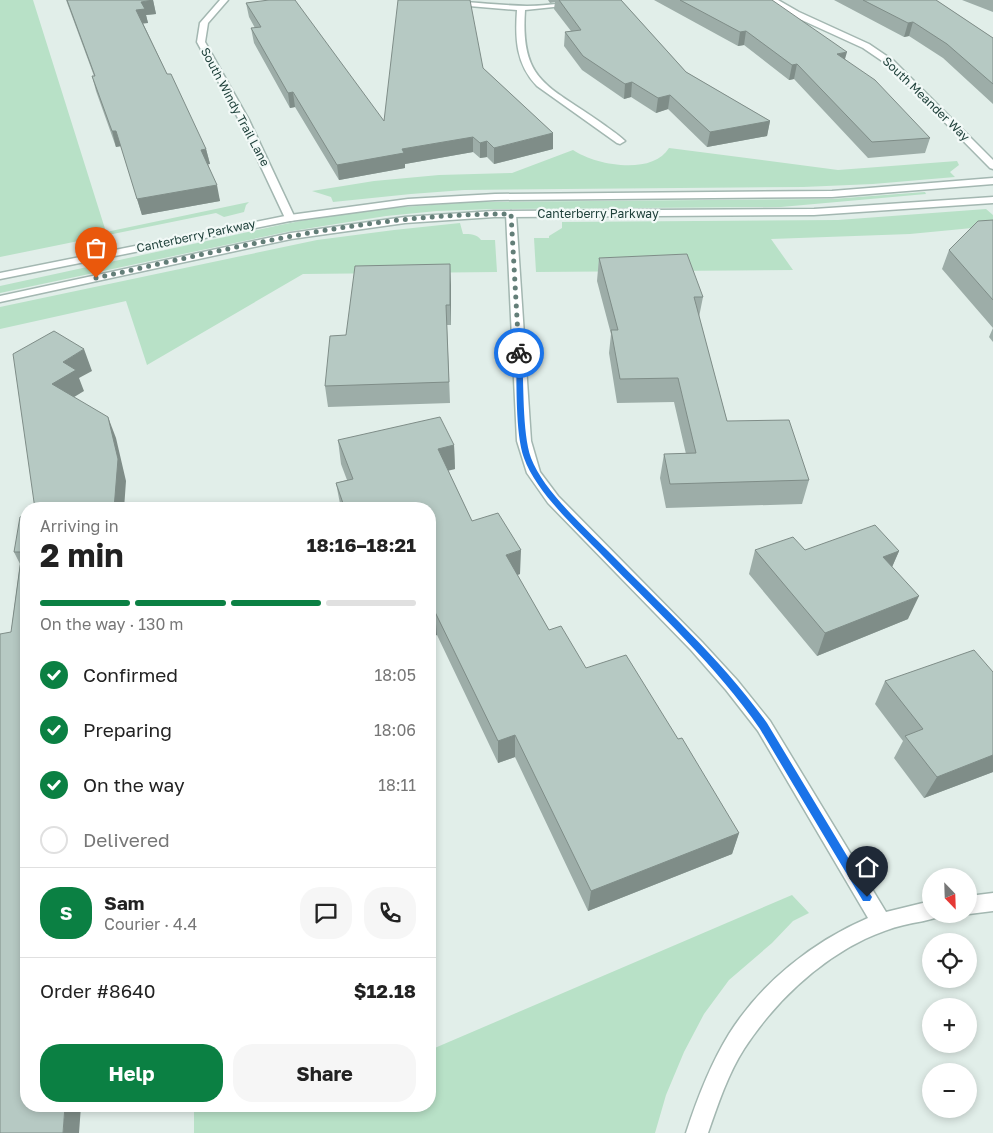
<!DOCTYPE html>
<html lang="en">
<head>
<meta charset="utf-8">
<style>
	:root { --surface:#fff; --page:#f6f6f6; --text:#222; --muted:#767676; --line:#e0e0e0; --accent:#0b8043 }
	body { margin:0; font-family:"Golos Text",sans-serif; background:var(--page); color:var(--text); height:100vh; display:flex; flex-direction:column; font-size:19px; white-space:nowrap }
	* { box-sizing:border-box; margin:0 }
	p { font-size:16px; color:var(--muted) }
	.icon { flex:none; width:28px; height:28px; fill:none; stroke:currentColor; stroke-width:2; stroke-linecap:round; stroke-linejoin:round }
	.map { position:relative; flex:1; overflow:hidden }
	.panel { position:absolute; left:20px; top:502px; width:416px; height:610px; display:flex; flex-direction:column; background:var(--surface); border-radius:20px; box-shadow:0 2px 8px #0003 }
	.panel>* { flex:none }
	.needle { width:32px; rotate:157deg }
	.buttons { position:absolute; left:922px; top:868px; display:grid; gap:10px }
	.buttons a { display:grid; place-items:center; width:55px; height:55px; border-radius:50%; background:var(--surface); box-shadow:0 2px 8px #0003; font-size:25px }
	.pin { position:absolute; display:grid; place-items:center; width:42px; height:42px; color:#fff; margin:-51px -21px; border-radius:50% 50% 50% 0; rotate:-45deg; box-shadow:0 0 5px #0007 }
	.pin .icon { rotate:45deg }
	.courier { position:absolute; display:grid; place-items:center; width:50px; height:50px; margin:-25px; border:4px solid #1a73e8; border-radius:50%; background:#fff; color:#222; box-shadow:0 1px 6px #0007 }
	.overview em { font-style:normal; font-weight:700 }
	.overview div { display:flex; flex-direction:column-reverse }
	.overview { display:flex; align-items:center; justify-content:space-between; height:85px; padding:0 20px }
	h1 { font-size:32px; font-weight:700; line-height:38px }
	.bar { display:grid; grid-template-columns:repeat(4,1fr); gap:8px 5px; align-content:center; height:60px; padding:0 20px }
	.bar i { height:6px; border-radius:4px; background:var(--line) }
	.bar .selected { background:var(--accent) }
	.bar p { grid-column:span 4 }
	.line { display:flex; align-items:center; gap:12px; padding:0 20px; border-top:1px solid var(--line) }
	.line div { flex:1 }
	.round { display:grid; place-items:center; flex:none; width:52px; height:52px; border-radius:20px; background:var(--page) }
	ol { padding:0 20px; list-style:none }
	li { display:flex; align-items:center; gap:15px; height:55px }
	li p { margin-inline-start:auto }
	li .icon { padding:5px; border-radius:50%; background:var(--accent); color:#fff; stroke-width:4 }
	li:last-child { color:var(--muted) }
	li i { width:28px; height:28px; border:2px solid var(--line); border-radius:50% }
	.primary-button { display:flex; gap:10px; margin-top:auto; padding:10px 20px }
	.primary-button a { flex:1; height:58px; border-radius:20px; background:var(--accent); color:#fff; font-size:20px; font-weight:700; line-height:58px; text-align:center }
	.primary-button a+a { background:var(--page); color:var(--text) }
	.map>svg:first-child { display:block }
</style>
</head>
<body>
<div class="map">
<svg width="993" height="1133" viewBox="0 0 993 1133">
	<rect width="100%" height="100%" fill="#e1eee9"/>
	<path fill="#b8e1c7" d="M0,0H33L106,232L249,202L246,205L244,212L224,217L216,213L0,257Z
		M669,148L838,170L957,161L959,165L950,172L955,177L873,184L803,187L464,190L411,194L333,202L331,197L312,191L374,181L439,175L512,173L573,150C595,165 652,176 669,148Z
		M925,192L926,194L781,207L495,209L437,211L386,216L286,232L0,293V286L280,225L326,216L390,208L473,202L832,199Z
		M986,209L993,215V226L910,234L771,239L793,270L536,272L534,238H549V236L562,228V222L838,220Z
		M460,223L463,234C470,234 477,234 481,240H495L497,272L303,274L147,365L126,301L0,329V307L317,240L394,230Z
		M792,895L809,913L793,921L772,943L729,980L704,1014L684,1052L666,1095L655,1133H194V1106H430V1050Z"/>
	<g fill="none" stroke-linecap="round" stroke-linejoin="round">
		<g stroke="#a3b7b1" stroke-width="3">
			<path id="minor" d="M220,0H228L208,23L205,42L249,120L295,218L294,220L290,221L285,218L239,120L197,42L200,23Z
				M418,0C455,0 491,5 527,6C553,6 579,0 605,0L601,2L525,10C520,82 548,85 600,122C608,128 618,134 625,141L620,144L617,143L537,86C516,64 515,39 517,10L422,2Z
				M769,0H778L799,12L869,44L894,61L993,160V169L990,168L888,65L863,48L793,16Z
				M511,211L516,214L531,441L540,472L558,496L702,642L737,680L770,721L886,912L931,901V914H939L938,917C927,921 916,922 904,925C891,928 878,933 865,939C817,962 773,1004 744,1049C728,1074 718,1104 708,1133H686C697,1099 710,1065 729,1034C761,983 812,942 868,918L758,731L726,690L691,650L548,503L527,473L517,441L506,214Z
				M993,893V911L969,914H968L969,896Z"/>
		</g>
		<g stroke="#a3b7b1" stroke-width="3">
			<path id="tertiary" d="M993,178V184L832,197L495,200L408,205L290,221L0,279V273L290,215L408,199L495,194L832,191Z
				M993,197V203L814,215L494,217L405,223L291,239L0,302V296L291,233L405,217L494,211L814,209Z"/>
		</g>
		<use href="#minor" fill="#fff" fill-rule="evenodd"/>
		<use href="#tertiary" fill="#fff" fill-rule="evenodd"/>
	</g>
	<path fill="#9dada8" d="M66,0H153L156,14L146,15L148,23H143L167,74L206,149L210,164H208L220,201L142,215L121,146L116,147L96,91L92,76H94Z
		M548,0H621L686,72L770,121L767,136L707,147L668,109L656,113L631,97L624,99L582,70L564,46L565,32L571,31L554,9L555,2L550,3Z
		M654,0H772L845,59L930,138L925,153L868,158L794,79L789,80L744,45L738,46Z
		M834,0H936L993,38V104L943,58L909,36L904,37Z
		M962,0H993V12Z
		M246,3L384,121L483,68L553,133V149L494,164L487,157L480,158L473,152L405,164V168L339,180L295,107L290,108L254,43L251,28H255L249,17Z
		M993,220V342L989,337L993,328L942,269L949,250Z
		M599,258L703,297L699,317L727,421L809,480L802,504L666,508L660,478L664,454H686L674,402L617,403L609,353L611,334L597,281Z
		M451,285V325H447L450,403L328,407L325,386L346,335Z
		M338,440L454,445L455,469L448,470L472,521L520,574L517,575L549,630L586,668L678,739L739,833L732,854L588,911L515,757L498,763L437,635L430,637V509H341L336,483L347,480L341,464Z
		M26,516V1106L11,632L20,564L14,552Z
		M755,550L899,551L892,567L908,619L817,656L749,574Z
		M993,672V772L924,798L894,758L903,741L875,704L885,681Z"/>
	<path fill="#7f8d88" d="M153,0L156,14L146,15L148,23L140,24L136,10L141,2Z
		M913,22L909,36L904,37L908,23Z
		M746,31L744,45L738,46L740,32Z
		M847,52L843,66L837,54Z
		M797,64L794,79L789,80L792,65Z
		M632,82L631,97L624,99L625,84Z
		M293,92L295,107L290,108L288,93Z
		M670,95L668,109L656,113L658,98Z
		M770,121L767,136L707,147L710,132Z
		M112,131H116L121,146L116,147Z
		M553,133V149L494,164V148Z
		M473,137V152L405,164V168L339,180L337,165L402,149Z
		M487,141V157L480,158V143Z
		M206,149L210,164L205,165L201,150Z
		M217,185L220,201L142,215L137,199Z
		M450,264L451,285V325L450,305Z
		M84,349L92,371L79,378L84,391L61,405L52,384L63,362Z
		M108,417L116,438L126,481L124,509H114Z
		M454,445L455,469L439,473L438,449Z
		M521,550L520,574L505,579L506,555Z
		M899,551L889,574L883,557Z
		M919,596L908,619L817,656L825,633Z
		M435,612L437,635L430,637V613Z
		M515,735V757L498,763V741Z
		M993,755V772L924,798L937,777Z
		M739,833L732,854L588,911L591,891Z
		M65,1106H81L79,1133H63Z"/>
	<path fill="#b6c9c3" stroke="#7f8d88" d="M67,0H153L141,2L145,9L136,10L167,74H171L206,149L201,150L217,185L137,199L116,131H112L92,76H95Z
		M269,0H295L384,121L398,0H470L483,68L553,133L494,148L487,141L480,143L473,137L402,149L404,153L337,165L293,92L288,93L251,28L261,27L246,3Z
		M559,0H621L686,72L770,121L710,132L670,95L658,98L632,82L625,84L583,56L565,32L581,30Z
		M680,0H772L847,52L837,54L875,80L930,138L872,142L797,64L792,65L746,31L740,32Z
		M863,0H936L993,38V84L947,44L913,22L908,23Z
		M993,220V300L949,250L978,221Z
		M687,254L703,297H694L727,421L789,420L809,480L670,484L664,454L696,453L678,378L620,379L611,330H618L599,258Z
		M450,264V305H446L449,382L325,386L330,336L346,335L355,266Z
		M54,331L84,349L63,362L76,370L52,384L108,417L118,459L114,509H35L13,354Z
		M440,417L454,445L438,449L472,521L498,513L521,550L506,555L549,630L561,626L586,668L626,655L678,739L682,738L739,833L591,891L515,735L498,741L435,612L430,613V509H345L336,483L353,479L338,440Z
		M26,516V1106H65L63,1133H0V634L11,632L22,552H14L20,517Z
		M875,525L899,551L883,557L919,596L825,633L755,550L793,537L805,550Z
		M974,650L993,672V755L937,777L905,736L923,729L885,681Z"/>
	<path fill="#1a73e8" d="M519,351L522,353C524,382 522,432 531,458C543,490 584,527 608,551C662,606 722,660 767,723L870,894L872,897L870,901H863L760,729C716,665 656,611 602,555C577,529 536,492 524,458C515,433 517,382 516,353Z"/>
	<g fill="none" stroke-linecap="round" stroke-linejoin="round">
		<path stroke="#637e78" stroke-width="5" stroke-dasharray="0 9" d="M96,278C232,248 370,213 511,214L519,353"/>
	</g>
	<g text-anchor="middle" stroke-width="4.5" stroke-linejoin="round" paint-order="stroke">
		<g font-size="12" fill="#1f413b" stroke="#f2f9f7">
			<text transform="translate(926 99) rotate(44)" y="4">South Meander Way</text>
			<text transform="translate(235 107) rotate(62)" y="4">South Windy Trail Lane</text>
			<text x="598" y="218">Canterberry Parkway</text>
			<text transform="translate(196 236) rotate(-12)" y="4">Canterberry Parkway</text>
		</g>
	</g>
</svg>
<div class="buttons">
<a><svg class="needle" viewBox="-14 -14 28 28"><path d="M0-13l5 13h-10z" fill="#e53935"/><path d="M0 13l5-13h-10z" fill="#767676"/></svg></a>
<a><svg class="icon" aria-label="locate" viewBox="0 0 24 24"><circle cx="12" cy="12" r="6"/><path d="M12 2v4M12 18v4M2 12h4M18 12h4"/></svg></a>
<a>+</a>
<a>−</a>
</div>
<div class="pin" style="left:96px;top:278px;background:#ea580c"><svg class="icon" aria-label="bag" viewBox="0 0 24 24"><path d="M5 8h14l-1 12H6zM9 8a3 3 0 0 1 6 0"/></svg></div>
<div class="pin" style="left:867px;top:897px;background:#1f2937"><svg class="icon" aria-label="home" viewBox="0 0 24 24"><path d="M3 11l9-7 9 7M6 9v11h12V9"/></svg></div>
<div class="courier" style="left:519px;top:353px"><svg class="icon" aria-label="bike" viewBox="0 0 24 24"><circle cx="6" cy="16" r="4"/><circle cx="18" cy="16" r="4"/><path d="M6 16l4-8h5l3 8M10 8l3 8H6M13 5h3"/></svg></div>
<section class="panel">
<div class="overview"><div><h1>2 min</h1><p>Arriving in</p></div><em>18:16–18:21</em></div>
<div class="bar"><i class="selected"></i><i class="selected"></i><i class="selected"></i><i></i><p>On the way · 130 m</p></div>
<ol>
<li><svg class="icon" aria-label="check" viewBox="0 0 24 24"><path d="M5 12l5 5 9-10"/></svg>Confirmed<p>18:05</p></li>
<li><svg class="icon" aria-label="check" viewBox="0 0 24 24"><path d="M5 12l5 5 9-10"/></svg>Preparing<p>18:06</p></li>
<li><svg class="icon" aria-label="check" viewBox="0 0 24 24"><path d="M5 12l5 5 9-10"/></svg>On the way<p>18:11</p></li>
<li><i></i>Delivered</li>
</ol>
<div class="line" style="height:90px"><b class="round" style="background:var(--accent);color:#fff">S</b><div><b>Sam</b><p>Courier · 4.4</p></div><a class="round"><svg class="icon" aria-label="chat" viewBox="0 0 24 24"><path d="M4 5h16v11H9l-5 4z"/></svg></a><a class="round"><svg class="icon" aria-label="phone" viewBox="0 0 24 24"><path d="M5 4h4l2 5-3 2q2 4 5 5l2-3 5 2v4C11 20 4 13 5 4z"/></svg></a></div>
<div class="line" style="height:65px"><div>Order #8640</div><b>$12.18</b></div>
<div class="primary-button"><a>Help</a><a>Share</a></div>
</section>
</div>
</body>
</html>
